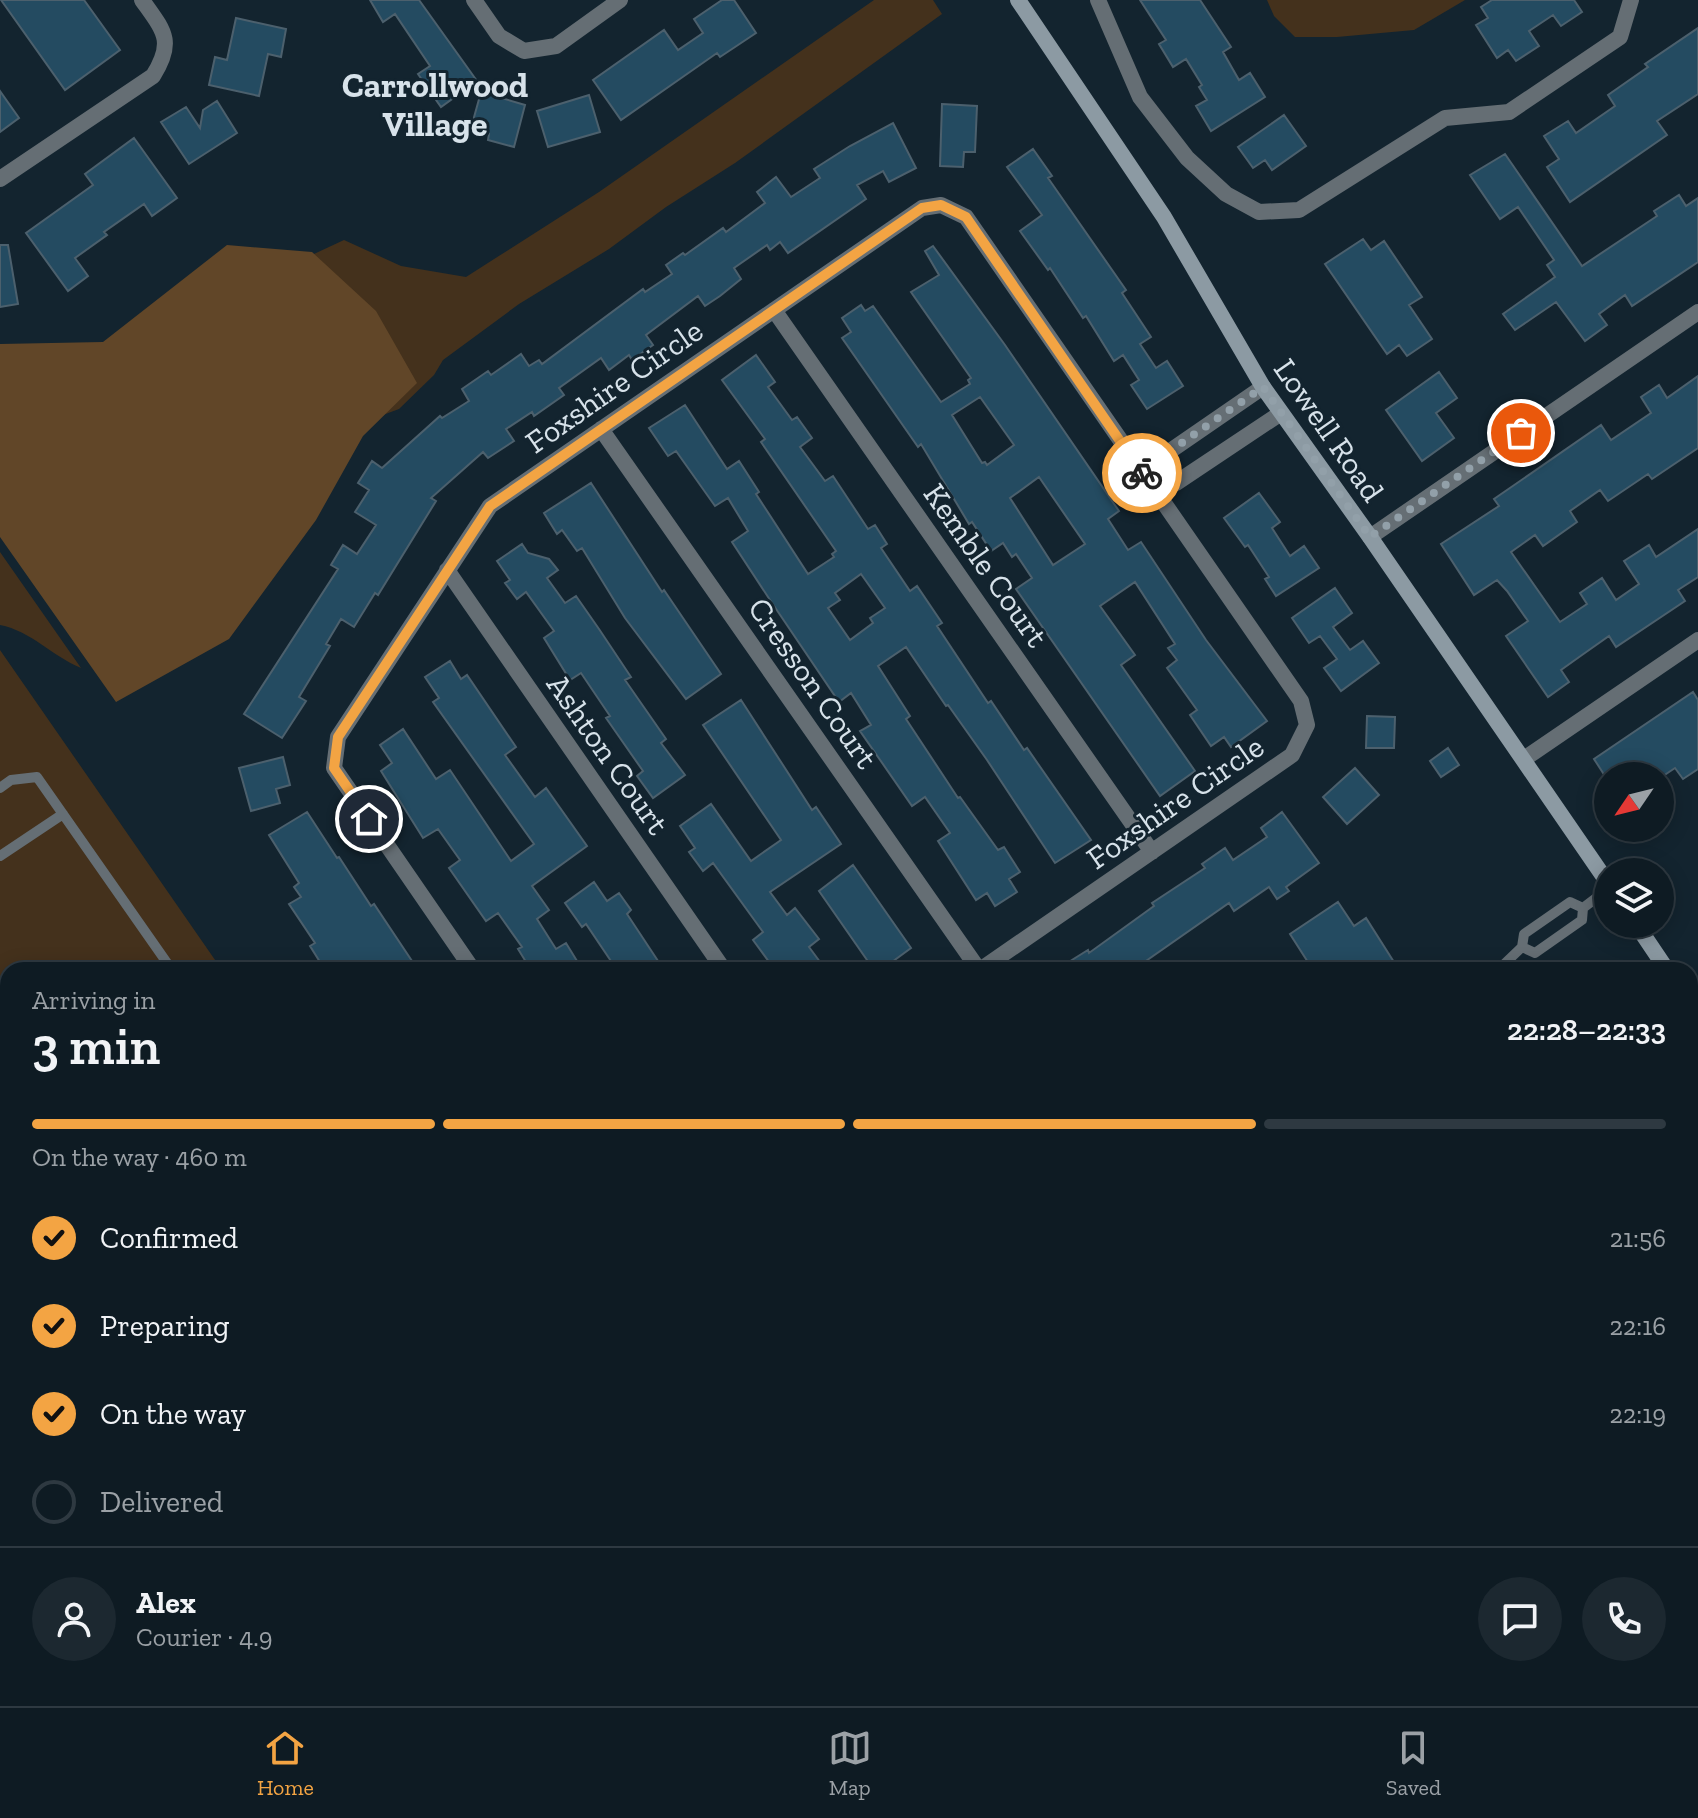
<!DOCTYPE html>
<html lang="en">
<head>
<meta charset="utf-8">
<style>
	:root { --surface:#0e1b23; --page:#1c2830; --text:#f1f3f6; --muted:#9ba1a6; --line:#2e3941; --accent:#f3a443 }
	body { margin:0; font-family:"Zilla Slab",serif; background:var(--page); color:var(--text); height:100vh; display:flex; flex-direction:column; font-size:30px; white-space:nowrap }
	* { box-sizing:border-box; margin:0 }
	p { font-size:26px; color:var(--muted) }
	.icon { flex:none; width:44px; height:44px; fill:none; stroke:currentColor; stroke-width:2; stroke-linecap:round; stroke-linejoin:round }
	.map { position:relative; flex:1; overflow:hidden }
	.sheet { position:absolute; left:0px; top:962px; width:1698px; height:744px; display:flex; flex-direction:column; background:var(--surface); border-radius:24px 24px 0 0; box-shadow:0 4px 20px #0003,0 0 0 2px var(--line) }
	.sheet>* { flex:none }
	.needle { width:52px; rotate:235deg }
	.controls { position:absolute; left:1594px; top:762px; display:grid; gap:16px }
	.controls a { display:grid; place-items:center; width:80px; height:80px; border-radius:50%; background:var(--surface); box-shadow:0 4px 20px #0003,0 0 0 2px var(--line); font-size:40px }
	.pin { position:absolute; display:grid; place-items:center; width:68px; height:68px; color:#fff; margin:-34px; border:4px solid #fff; border-radius:50%; box-shadow:0 2px 8px #0007 }
	.courier { position:absolute; display:grid; place-items:center; width:80px; height:80px; margin:-40px; border:6px solid #f3a443; border-radius:50%; background:#fff; color:#222; box-shadow:0 2px 10px #0007 }
	.overview em { font-style:normal; font-weight:600 }
	.overview div { display:flex; flex-direction:column-reverse }
	.overview { display:flex; align-items:center; justify-content:space-between; height:136px; padding:0 32px }
	h1 { font-size:52px; font-weight:600; line-height:60px }
	.bar { display:grid; grid-template-columns:repeat(4,1fr); gap:12px 8px; align-content:center; height:96px; padding:0 32px }
	.bar i { height:10px; border-radius:6px; background:var(--line) }
	.bar .selected { background:var(--accent) }
	.bar p { grid-column:span 4 }
	.line { display:flex; align-items:center; gap:20px; padding:0 32px; border-top:2px solid var(--line) }
	.line div { flex:1 }
	.round { display:grid; place-items:center; flex:none; width:84px; height:84px; border-radius:42px; background:var(--page) }
	ol { padding:0 32px; list-style:none }
	li { display:flex; align-items:center; gap:24px; height:88px }
	li p { margin-inline-start:auto }
	li .icon { padding:8px; border-radius:50%; background:var(--accent); color:#111; stroke-width:4 }
	li:last-child { color:var(--muted) }
	li i { width:44px; height:44px; border:4px solid var(--line); border-radius:50% }
	.menu { display:flex; justify-content:space-around; align-items:center; height:112px; border-top:2px solid var(--line); background:var(--surface); font-size:22px; color:var(--muted) }
	.menu a { display:grid; justify-items:center; gap:4px }
	.menu .selected { color:var(--accent) }
	.map>svg:first-child { display:block }
</style>
</head>
<body>
<div class="map">
<svg width="1698" height="1706" viewBox="0 0 1698 1706">
	<rect width="100%" height="100%" fill="#13242f"/>
	<path fill="#44311c" d="M874,0H933L942,14L735,163L666,207L609,249L519,304L443,360L434,375L399,409L340,431L271,274L344,240L401,266L466,277L599,192Z
		M1267,0H1465L1414,30L1337,37H1295L1274,16Z
		M0,552L81,668C52,656 31,631 0,625Z
		M0,650L222,970H8V1698H748L753,1706H0Z"/>
	<path fill="#614628" d="M227,245L312,252L376,311L417,383L363,436L316,520L229,639L116,702L0,537V344L103,342Z"/>
	<path fill="#1d0b00" d="M0,1201L8,1213V1462L0,1468Z
		M0,1606L8,1618V1698H46L44,1706H0Z"/>
	<path fill="#244b61" stroke="#4c606d" stroke-width="2" fill-rule="evenodd" d="M1,0H84L120,50L65,90Z
		M370,0H419L477,81L441,107L418,74L430,66L395,14L383,22Z
		M722,0H734L756,33L720,57L717,53L621,120L593,80L664,30L678,50L703,33L694,19Z
		M1140,0H1200L1231,47L1223,52L1239,80L1250,73L1265,97L1211,131L1196,106L1207,100L1199,87L1202,85L1186,59L1173,67L1159,44L1166,40Z
		M1492,0H1574L1582,12L1561,26L1553,15L1529,31L1539,46L1516,61L1508,50L1497,58L1476,25L1488,18L1481,7Z
		M236,18L286,29L281,57L268,54L259,96L209,85L215,57L227,60Z
		M1698,28V94L1657,121L1667,135L1570,202L1547,167L1559,159L1544,136L1568,121L1576,133L1615,106L1608,95L1648,67L1645,64Z
		M0,91L19,118L0,132Z
		M481,92L525,105L514,147L488,140L489,134L471,128Z
		M589,95L600,132L548,147L537,111Z
		M217,101L237,133L189,164L161,122L186,107L200,128L203,110Z
		M942,104L977,106L975,152H964L963,167L940,166Z
		M1284,115L1306,146L1272,170L1265,160L1253,168L1238,147Z
		M893,123L916,168L889,182L883,171L857,185L866,199L788,253L780,242L770,250L767,245L734,268L741,279L720,296L705,306L698,296L646,335L653,345L632,360L629,355L609,370L601,358L559,388L564,395L534,416L532,412L506,429L514,441L488,458L483,452L431,498L436,501L378,595L375,593L354,627L341,619L326,644L330,646L299,697L306,701L282,738L244,714L338,569L331,565L343,545L357,554L376,525L355,512L369,490L358,483L372,461L382,468L440,416L442,418L469,401L462,389L488,371L491,375L521,354L529,366L539,360L542,364L643,289L645,292L672,274L666,265L683,253L685,255L723,228L726,232L765,203L757,192L776,177L791,197L820,178L814,169L850,146Z
		M134,138L177,198L152,216L144,204L104,232L107,235L75,258L88,276L68,291L26,233L93,185L85,174Z
		M1033,149L1052,176L1048,178L1126,290L1122,293L1151,337L1140,344L1156,368L1167,361L1183,386L1147,409L1131,385L1139,380L1123,355L1114,361L1086,316L1083,318L1050,268L1048,270L1020,231L1042,215L1007,167Z
		M1505,154L1582,266L1657,216L1654,211L1679,195L1686,206L1698,198V262L1632,306L1625,295L1599,314L1607,325L1585,341L1556,302L1515,330L1503,314L1555,277L1547,265L1554,260L1518,207L1500,219L1470,175Z
		M1363,239L1371,250L1384,241L1422,297L1409,305L1432,339L1407,356L1399,345L1387,354L1325,264Z
		M0,245H8L18,304L0,307Z
		M933,246L1005,345L1119,511L1108,519L1128,550L1141,542L1206,640L1267,721L1231,747L1224,737L1211,746L1190,715L1197,710L1167,668L1177,660L1168,648L1175,644L1135,582L1100,606L1135,655L1121,665L1195,771L1160,796L1016,589L1032,578L1016,554L1012,557L1003,543L991,551L972,522L969,524L921,444L918,447L842,338L851,332L842,318L861,305L865,311L873,306L941,402L970,384L968,380L971,378L911,292L939,275L925,251ZM980,397L1014,445L987,465L985,462L982,463L952,415ZM1039,477L1085,544L1053,565L1010,498Z
		M756,355L775,382L768,387L792,420L797,417L812,438L800,447L825,481L833,476L868,529L875,525L887,544L881,548L910,591L917,586L942,623L937,626L988,703L991,701L1024,750L1027,748L1091,840L1055,863L987,760L948,705L946,706L906,647L878,666L910,716L906,719L958,798L960,797L998,850L1004,847L1020,872L1009,879L1017,892L995,906L987,893L976,900L938,841L950,833L925,797L912,806L860,731L871,725L851,693L839,702L770,600L732,542L748,531L728,498L715,506L676,451L668,456L649,428L685,405L727,469L739,461L759,492L756,494L808,574L834,557L832,554L836,551L761,442L765,439L722,380ZM861,574L885,608L870,618L873,623L850,640L828,608L840,600L835,593Z
		M1439,372L1457,398L1436,413L1454,438L1422,461L1386,410Z
		M1698,376V448L1652,479L1648,474L1608,501L1600,490L1570,511L1577,522L1543,546L1535,535L1511,552L1560,622L1587,604L1580,593L1602,578L1616,600L1639,584L1624,561L1649,545L1656,557L1698,529V577L1678,590L1685,601L1616,647L1609,636L1582,655L1561,670L1569,682L1548,697L1506,636L1528,621L1507,591L1497,580L1474,595L1441,544L1499,506L1494,499L1601,425L1611,440L1651,413L1641,397L1659,385L1667,398Z
		M591,483L662,592L664,590L721,674L686,699L625,618L582,548L577,551L562,530L557,534L544,513Z
		M1259,493L1280,522L1272,528L1290,556L1304,546L1319,568L1276,596L1265,579L1269,577L1248,545L1245,547L1224,518Z
		M522,544L528,553L549,559L558,570L547,578L565,603L576,596L599,629L631,677L625,680L666,739L661,743L685,775L653,798L637,776L643,771L606,718L610,716L581,673L570,680L544,638L554,631L526,592L517,599L505,583L510,580L497,561Z
		M1335,588L1352,613L1333,627L1350,650L1363,641L1379,663L1341,691L1324,668L1337,659L1320,636L1309,643L1292,618Z
		M450,661L461,679L467,675L516,747L505,755L535,797L546,788L587,846L532,886L549,910L537,919L556,949L566,943L577,961L564,970H531L518,949L522,947L498,913L486,921L449,868L460,860L438,829L423,838L381,771L392,763L380,745L403,729L436,779L450,770L511,861L534,844L433,702L439,698L425,677Z
		M1693,692L1698,700V769L1683,779L1675,768L1663,776H1605L1594,759Z
		M741,700L812,810L816,807L841,844L770,892L787,915L795,908L819,939L809,947L826,970H775L753,940L763,932L713,863L703,871L689,852L695,848L680,826L711,804L751,861L781,840L703,725Z
		M1367,716L1395,717L1394,748H1366Z
		M1448,748L1459,765L1441,777L1430,761Z
		M283,757L290,785L276,789L280,803L251,811L239,768Z
		M1355,768L1379,795L1347,824L1323,797Z
		M307,812L337,858L339,857L371,906L374,904L418,970H325L310,946L315,943L289,904L301,897L294,887L299,883L269,835Z
		M1282,812L1319,863L1286,887L1289,891L1277,899L1269,887L1234,911L1229,903L1133,970H1056L1088,950L1089,953L1154,906L1152,903L1205,868L1202,864L1225,848L1233,860L1267,837L1261,828Z
		M853,865L911,948L881,970H874L819,891Z
		M594,882L607,901L619,893L631,910L627,914L664,970H617L586,924L582,927L565,903Z
		M1338,902L1354,926L1366,918L1399,970H1313L1290,934Z"/>
	<g fill="none" stroke-linecap="round" stroke-linejoin="round">
		<path stroke="#656e74" stroke-width="10" d="M0,788L11,780L37,777L172,970
			M0,856L63,814
			M1583,908L1608,889
			M1522,947L1535,953L1582,920L1583,908
			M1498,970L1522,947L1524,934L1570,902L1583,908
			M655,1698L660,1706
			M532,1706L543,1698"/>
		<path stroke="#656e74" stroke-width="16" d="M474,0L499,36L524,51L556,46L620,0
			M1098,0L1140,97L1187,158L1226,194L1259,212L1299,210L1445,118L1509,112L1620,37L1631,0
			M0,179L153,76C175,41 164,31 142,0
			M774,310L1152,852
			M1263,387L1157,460L1162,474L1176,483L1281,413
			M601,429L979,970
			M1370,537L1698,312
			M447,570L724,970
			M1524,759L1698,640
			M473,970L334,768L338,737L490,506L922,208L941,205L966,217L1301,701L1307,725L1292,755L980,970
			M1690,1311L1698,1305
			M1115,1706L1126,1698"/>
		<path stroke="#8c9aa3" stroke-width="16" d="M1018,0L1164,217L1263,387L1370,537L1608,883
			M1636,924L1667,970
			M1690,1003L1698,1015"/>
	</g>
	<g fill="none" stroke-linecap="round" stroke-linejoin="round">
		<path stroke="#92a0a9" stroke-width="8" stroke-dasharray="0 14.4" d="M1142,473L1149,482L1162,474L1157,460L1263,387L1370,537L1521,433"/>
		<path stroke="#f3a443" stroke-width="10" d="M369,819L334,768L338,737L490,506L922,208L941,205L966,217L1142,473"/>
	</g>
	<g text-anchor="middle" stroke-width="6" stroke-linejoin="round" paint-order="stroke">
		<g font-size="32" fill="#d7e2ea" stroke="#13242f">
			<text transform="translate(614 386) rotate(-35)" y="11">Foxshire Circle</text>
			<text transform="translate(1329 430) rotate(55)" y="11">Lowell Road</text>
			<text transform="translate(986 565) rotate(55)" y="11">Kemble Court</text>
			<text transform="translate(813 683) rotate(55)" y="11">Cresson Court</text>
			<text transform="translate(608 754) rotate(55)" y="11">Ashton Court</text>
			<text transform="translate(1175 802) rotate(-35)" y="11">Foxshire Circle</text>
		</g>
		<g font-size="34" font-weight="bold" fill="#d7e2ea" stroke="#13242f">
			<text x="435" y="97">Carrollwood<tspan x="435" dy="39">Village</tspan></text>
		</g>
	</g>
</svg>
<div class="controls">
<a><svg class="needle" viewBox="-14 -14 28 28"><path d="M0-13l5 13h-10z" fill="#e53935"/><path d="M0 13l5-13h-10z" fill="#9ba1a6"/></svg></a>
<a><svg class="icon" aria-label="layers" viewBox="0 0 24 24"><path d="M12 4l9 5-9 5-9-5zM3 14l9 5 9-5"/></svg></a>
</div>
<div class="pin" style="left:1521px;top:433px;background:#ea580c"><svg class="icon" aria-label="bag" viewBox="0 0 24 24"><path d="M5 8h14l-1 12H6zM9 8a3 3 0 0 1 6 0"/></svg></div>
<div class="pin" style="left:369px;top:819px;background:#1f2937"><svg class="icon" aria-label="home" viewBox="0 0 24 24"><path d="M3 11l9-7 9 7M6 9v11h12V9"/></svg></div>
<div class="courier" style="left:1142px;top:473px"><svg class="icon" aria-label="bike" viewBox="0 0 24 24"><circle cx="6" cy="16" r="4"/><circle cx="18" cy="16" r="4"/><path d="M6 16l4-8h5l3 8M10 8l3 8H6M13 5h3"/></svg></div>
<section class="sheet">
<div class="overview"><div><h1>3 min</h1><p>Arriving in</p></div><em>22:28–22:33</em></div>
<div class="bar"><i class="selected"></i><i class="selected"></i><i class="selected"></i><i></i><p>On the way · 460 m</p></div>
<ol>
<li><svg class="icon" aria-label="check" viewBox="0 0 24 24"><path d="M5 12l5 5 9-10"/></svg>Confirmed<p>21:56</p></li>
<li><svg class="icon" aria-label="check" viewBox="0 0 24 24"><path d="M5 12l5 5 9-10"/></svg>Preparing<p>22:16</p></li>
<li><svg class="icon" aria-label="check" viewBox="0 0 24 24"><path d="M5 12l5 5 9-10"/></svg>On the way<p>22:19</p></li>
<li><i></i>Delivered</li>
</ol>
<div class="line" style="height:144px"><a class="round"><svg class="icon" aria-label="person" viewBox="0 0 24 24"><circle cx="12" cy="8" r="4"/><path d="M4 21q1-7 8-7t8 7"/></svg></a><div><b>Alex</b><p>Courier · 4.9</p></div><a class="round"><svg class="icon" aria-label="chat" viewBox="0 0 24 24"><path d="M4 5h16v11H9l-5 4z"/></svg></a><a class="round"><svg class="icon" aria-label="phone" viewBox="0 0 24 24"><path d="M5 4h4l2 5-3 2q2 4 5 5l2-3 5 2v4C11 20 4 13 5 4z"/></svg></a></div>
</section>
</div>
<nav class="menu">
<a class="selected"><svg class="icon" aria-label="home" viewBox="0 0 24 24"><path d="M3 11l9-7 9 7M6 9v11h12V9"/></svg>Home</a>
<a><svg class="icon" aria-label="map" viewBox="0 0 24 24"><path d="M3 6l6-2 6 2 6-2v14l-6 2-6-2-6 2zM9 4v14M15 6v14"/></svg>Map</a>
<a><svg class="icon" aria-label="saved" viewBox="0 0 24 24"><path d="M7 4h10v16l-5-4-5 4z"/></svg>Saved</a>
</nav>
</body>
</html>
